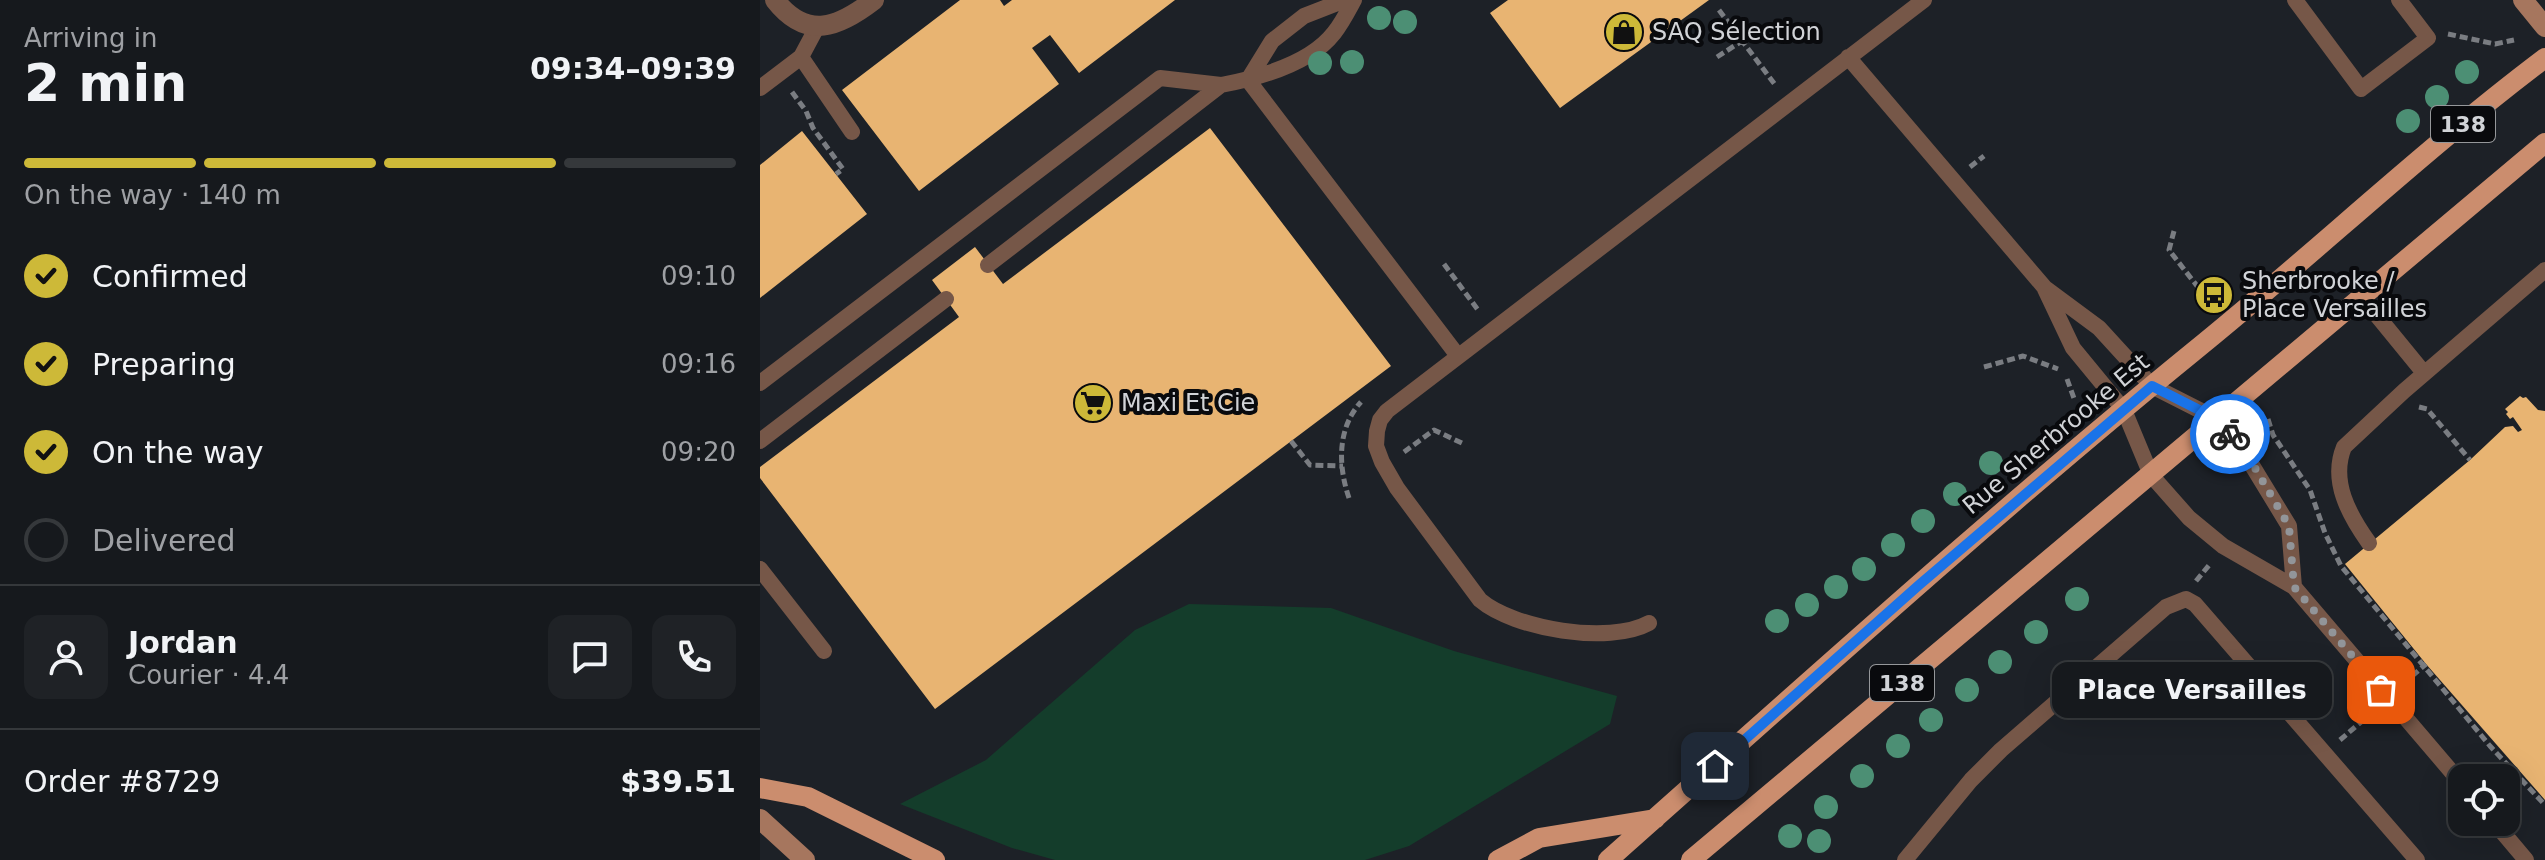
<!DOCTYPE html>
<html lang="en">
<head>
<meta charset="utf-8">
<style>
	:root { --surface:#16191d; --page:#1f2226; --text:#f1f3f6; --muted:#9ea0a4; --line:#35383b; --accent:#cdb938 }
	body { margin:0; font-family:"DejaVu Sans",sans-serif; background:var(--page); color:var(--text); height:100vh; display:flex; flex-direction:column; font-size:30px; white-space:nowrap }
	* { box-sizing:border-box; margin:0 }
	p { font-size:26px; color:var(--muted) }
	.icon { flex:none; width:44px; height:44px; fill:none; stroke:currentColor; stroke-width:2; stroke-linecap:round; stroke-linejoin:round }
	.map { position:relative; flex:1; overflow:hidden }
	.details { display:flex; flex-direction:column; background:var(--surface); width:760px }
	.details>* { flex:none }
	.controls { position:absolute; left:1688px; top:764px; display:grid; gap:16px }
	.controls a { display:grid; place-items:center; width:72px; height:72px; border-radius:16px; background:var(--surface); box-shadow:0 8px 32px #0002,0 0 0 2px var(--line); font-size:40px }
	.pin { position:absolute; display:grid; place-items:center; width:68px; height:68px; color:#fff; margin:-34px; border-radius:16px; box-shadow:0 4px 12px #0006 }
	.courier { position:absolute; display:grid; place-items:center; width:80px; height:80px; margin:-40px; border:6px solid #1a73e8; border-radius:50%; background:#fff; color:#222; box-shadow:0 2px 10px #0007 }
	.bubble { position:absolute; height:56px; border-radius:16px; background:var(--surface); box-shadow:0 8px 32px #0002,0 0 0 2px var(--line); font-size:26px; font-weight:700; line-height:56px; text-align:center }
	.headline em { font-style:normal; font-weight:700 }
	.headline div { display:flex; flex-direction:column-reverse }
	.headline { display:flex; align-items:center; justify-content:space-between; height:136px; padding:0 24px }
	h1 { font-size:52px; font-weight:700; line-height:60px }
	.bar { display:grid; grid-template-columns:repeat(4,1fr); gap:12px 8px; align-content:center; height:96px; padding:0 24px }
	.bar i { height:10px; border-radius:6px; background:var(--line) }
	.bar .on { background:var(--accent) }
	.bar p { grid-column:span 4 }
	.line { display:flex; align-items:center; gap:20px; padding:0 24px; border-top:2px solid var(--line) }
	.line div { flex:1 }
	.round { display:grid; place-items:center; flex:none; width:84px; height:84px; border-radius:16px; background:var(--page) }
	ol { padding:0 24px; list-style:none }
	li { display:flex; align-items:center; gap:24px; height:88px }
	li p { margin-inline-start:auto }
	li .icon { padding:8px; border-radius:50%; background:var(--accent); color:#111; stroke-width:4 }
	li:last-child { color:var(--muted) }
	li i { width:44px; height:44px; border:4px solid var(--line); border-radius:50% }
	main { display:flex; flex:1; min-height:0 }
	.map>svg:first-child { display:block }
</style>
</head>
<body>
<main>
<section class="details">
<div class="headline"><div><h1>2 min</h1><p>Arriving in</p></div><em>09:34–09:39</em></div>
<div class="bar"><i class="on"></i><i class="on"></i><i class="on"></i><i></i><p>On the way · 140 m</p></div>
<ol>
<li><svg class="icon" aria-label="check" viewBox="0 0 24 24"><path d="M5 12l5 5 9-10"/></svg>Confirmed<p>09:10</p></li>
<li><svg class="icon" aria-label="check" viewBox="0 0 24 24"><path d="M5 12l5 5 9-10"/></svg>Preparing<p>09:16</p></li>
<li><svg class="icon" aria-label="check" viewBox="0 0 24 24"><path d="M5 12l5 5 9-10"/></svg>On the way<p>09:20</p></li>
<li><i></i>Delivered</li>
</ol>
<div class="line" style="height:144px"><a class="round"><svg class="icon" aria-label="person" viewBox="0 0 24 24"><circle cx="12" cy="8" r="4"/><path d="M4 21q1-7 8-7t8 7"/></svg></a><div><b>Jordan</b><p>Courier · 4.4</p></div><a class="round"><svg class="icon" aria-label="chat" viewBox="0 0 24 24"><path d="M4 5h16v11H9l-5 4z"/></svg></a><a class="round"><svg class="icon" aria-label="phone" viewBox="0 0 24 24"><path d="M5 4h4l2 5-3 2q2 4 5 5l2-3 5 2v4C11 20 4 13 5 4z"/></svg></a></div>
<div class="line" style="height:104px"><div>Order #8729</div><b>$39.51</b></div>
</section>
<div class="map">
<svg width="1785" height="860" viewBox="0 0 1785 860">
	<rect width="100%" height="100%" fill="#1d2127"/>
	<path fill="#143d2b" d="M429,604L571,608L694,651L857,696L850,724L649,846L605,860H295L252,848L140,804L226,760L375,630Z"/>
	<path fill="#e8b472" d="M200,0H240L244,6L252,0H415L319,73L290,35L272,48L299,84L159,191L82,90Z
		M748,0H949L800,108L730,13Z
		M450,128L631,366L175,709L0,478V467L199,317L172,280L215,247L243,284Z
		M42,131L107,214L0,298V165Z
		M1760,396L1763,398L1766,397L1778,410L1785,411V800L1666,664L1585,564L1710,460L1745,427L1753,426L1758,432L1762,430L1753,417L1750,419L1746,414L1748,412L1745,409Z"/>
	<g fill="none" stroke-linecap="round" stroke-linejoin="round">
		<path stroke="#7a7d82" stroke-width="5" stroke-dasharray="8 4" stroke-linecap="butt" d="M959,10L1016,86
			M1688,34L1735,44L1754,40
			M957,57L982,41
			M32,92L46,111L53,128L83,169L76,174
			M1210,167L1224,156
			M1414,231L1409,250L1448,300
			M684,264L718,310
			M1224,367L1263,356L1298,369
			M1307,379L1315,401
			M1659,407L1667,409L1710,460
			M1508,419L1513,435L1550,490L1565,533L1581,566L1730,746L1785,805
			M531,441L550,465L583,466
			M644,452L674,430L704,444
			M589,498C578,466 577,428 601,402
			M1436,581L1450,564
			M1652,676L1666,664
			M1580,740L1601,722"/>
		<path stroke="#765748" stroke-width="16" d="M1535,0L1601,89L1668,38L1639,0
			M41,57L92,132
			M1088,57L1285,288L1339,328L1392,386L1455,418L1479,444L1529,526L1534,587
			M488,80L698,356
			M488,80L512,41L544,16L585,0
			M0,88L41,57L57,27
			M228,265L461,85C498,78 550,64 574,33C582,23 588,11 594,0
			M1285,289L1313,348L1364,410L1391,475L1429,518L1463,546L1534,587L1702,784
			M1601,296L1664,373
			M0,383L400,78L461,85
			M0,441L186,299
			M1609,543C1589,515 1570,481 1584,447L1644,391L1785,270
			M0,569L64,651
			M889,623C849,645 754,629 720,600L637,488L622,462L616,446L617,431L620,420L627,411L1164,0
			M1734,822L1766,860
			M1145,860L1211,780L1241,750L1406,607L1426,599L1435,604L1657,860"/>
		<path stroke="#765748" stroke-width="20" d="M15,0C47,41 79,27 114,0"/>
		<path stroke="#a6765e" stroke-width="20" d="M1763,0L1785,27
			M0,819L45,860"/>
		<path stroke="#cb8d6e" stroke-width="20" d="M0,788L48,797L175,860
			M738,860L779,838L895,819
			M848,860C1041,689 1233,515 1433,352C1552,256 1663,150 1785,58
			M931,860L1785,143"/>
	</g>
	<g fill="#4c8f74">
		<circle cx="619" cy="18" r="12"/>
		<circle cx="645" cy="22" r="12"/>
		<circle cx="592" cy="62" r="12"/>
		<circle cx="560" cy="63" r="12"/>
		<circle cx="1707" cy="72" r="12"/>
		<circle cx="1677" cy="97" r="12"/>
		<circle cx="1648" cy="121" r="12"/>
		<circle cx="1231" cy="463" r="12"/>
		<circle cx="1195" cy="494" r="12"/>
		<circle cx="1163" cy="521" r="12"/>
		<circle cx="1133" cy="545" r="12"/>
		<circle cx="1104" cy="569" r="12"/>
		<circle cx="1076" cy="587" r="12"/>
		<circle cx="1317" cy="599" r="12"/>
		<circle cx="1047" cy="605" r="12"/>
		<circle cx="1017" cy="621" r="12"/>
		<circle cx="1276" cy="632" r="12"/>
		<circle cx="1240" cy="662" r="12"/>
		<circle cx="1207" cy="690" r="12"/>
		<circle cx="1171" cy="720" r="12"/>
		<circle cx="1138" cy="746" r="12"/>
		<circle cx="1102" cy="776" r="12"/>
		<circle cx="1066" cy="807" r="12"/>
		<circle cx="1030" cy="836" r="12"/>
		<circle cx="1059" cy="841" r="12"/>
	</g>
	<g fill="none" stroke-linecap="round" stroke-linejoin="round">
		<path stroke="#929599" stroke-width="8" stroke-dasharray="0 14.4" d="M1470,434L1488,456L1529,526L1534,587L1621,690"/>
		<path stroke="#1a73e8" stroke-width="10" d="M955,766L1159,585L1392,386L1455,418L1470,434"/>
	</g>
	<defs>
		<g id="shop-disc" transform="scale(2)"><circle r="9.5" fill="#cdb938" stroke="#090a0d"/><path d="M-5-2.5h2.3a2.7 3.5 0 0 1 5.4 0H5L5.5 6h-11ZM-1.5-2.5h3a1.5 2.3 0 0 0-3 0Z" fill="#111"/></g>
		<g id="bus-disc" transform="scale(2)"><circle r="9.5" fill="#cdb938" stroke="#090a0d"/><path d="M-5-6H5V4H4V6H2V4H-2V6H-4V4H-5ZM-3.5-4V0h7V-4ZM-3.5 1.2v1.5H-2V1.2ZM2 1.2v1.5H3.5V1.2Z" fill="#111"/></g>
		<g id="supermarket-disc" transform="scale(2)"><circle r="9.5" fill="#cdb938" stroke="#090a0d"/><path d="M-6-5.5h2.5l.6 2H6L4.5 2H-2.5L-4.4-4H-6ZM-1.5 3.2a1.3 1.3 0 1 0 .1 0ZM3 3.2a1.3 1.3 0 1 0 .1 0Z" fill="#111"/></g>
	</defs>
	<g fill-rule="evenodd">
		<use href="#shop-disc" x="864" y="32"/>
		<use href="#bus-disc" x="1454" y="295"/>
		<use href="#supermarket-disc" x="333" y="403"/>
	</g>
	<g text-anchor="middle" stroke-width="8" stroke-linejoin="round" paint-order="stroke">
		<g fill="#090a0d" stroke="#95979a" stroke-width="2">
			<rect x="1671" y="106" width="64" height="36" rx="6"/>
			<rect x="1110" y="665" width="64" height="36" rx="6"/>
		</g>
		<g font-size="22" font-weight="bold" fill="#d1d3d7">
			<text x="1703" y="132">138</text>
			<text x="1142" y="691">138</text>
		</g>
		<g font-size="24" fill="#d1d3d7" stroke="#090a0d" text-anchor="start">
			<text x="892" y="40">SAQ Sélection</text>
			<text x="1482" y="289">Sherbrooke /<tspan x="1482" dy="28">Place Versailles</tspan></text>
			<text x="361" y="411">Maxi Et Cie</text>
		</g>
		<g font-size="24" fill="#d1d3d7" stroke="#090a0d">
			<text transform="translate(1296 434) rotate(-40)" y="8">Rue Sherbrooke Est</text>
		</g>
	</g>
</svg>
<div class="controls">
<a><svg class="icon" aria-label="locate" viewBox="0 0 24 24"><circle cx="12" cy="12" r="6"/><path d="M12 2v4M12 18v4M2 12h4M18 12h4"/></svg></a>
</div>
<div class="pin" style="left:1621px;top:690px;background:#ea580c"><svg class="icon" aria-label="bag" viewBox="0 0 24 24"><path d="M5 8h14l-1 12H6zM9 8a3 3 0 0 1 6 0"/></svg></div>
<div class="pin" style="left:955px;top:766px;background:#1f2937"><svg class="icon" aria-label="home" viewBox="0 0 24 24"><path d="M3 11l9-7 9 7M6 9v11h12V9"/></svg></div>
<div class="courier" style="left:1470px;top:434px"><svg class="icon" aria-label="bike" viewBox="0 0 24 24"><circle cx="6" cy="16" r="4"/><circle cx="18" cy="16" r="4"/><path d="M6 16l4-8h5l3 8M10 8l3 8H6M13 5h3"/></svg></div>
<div class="bubble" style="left:1292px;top:662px;width:280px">Place Versailles</div>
</div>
</main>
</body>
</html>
